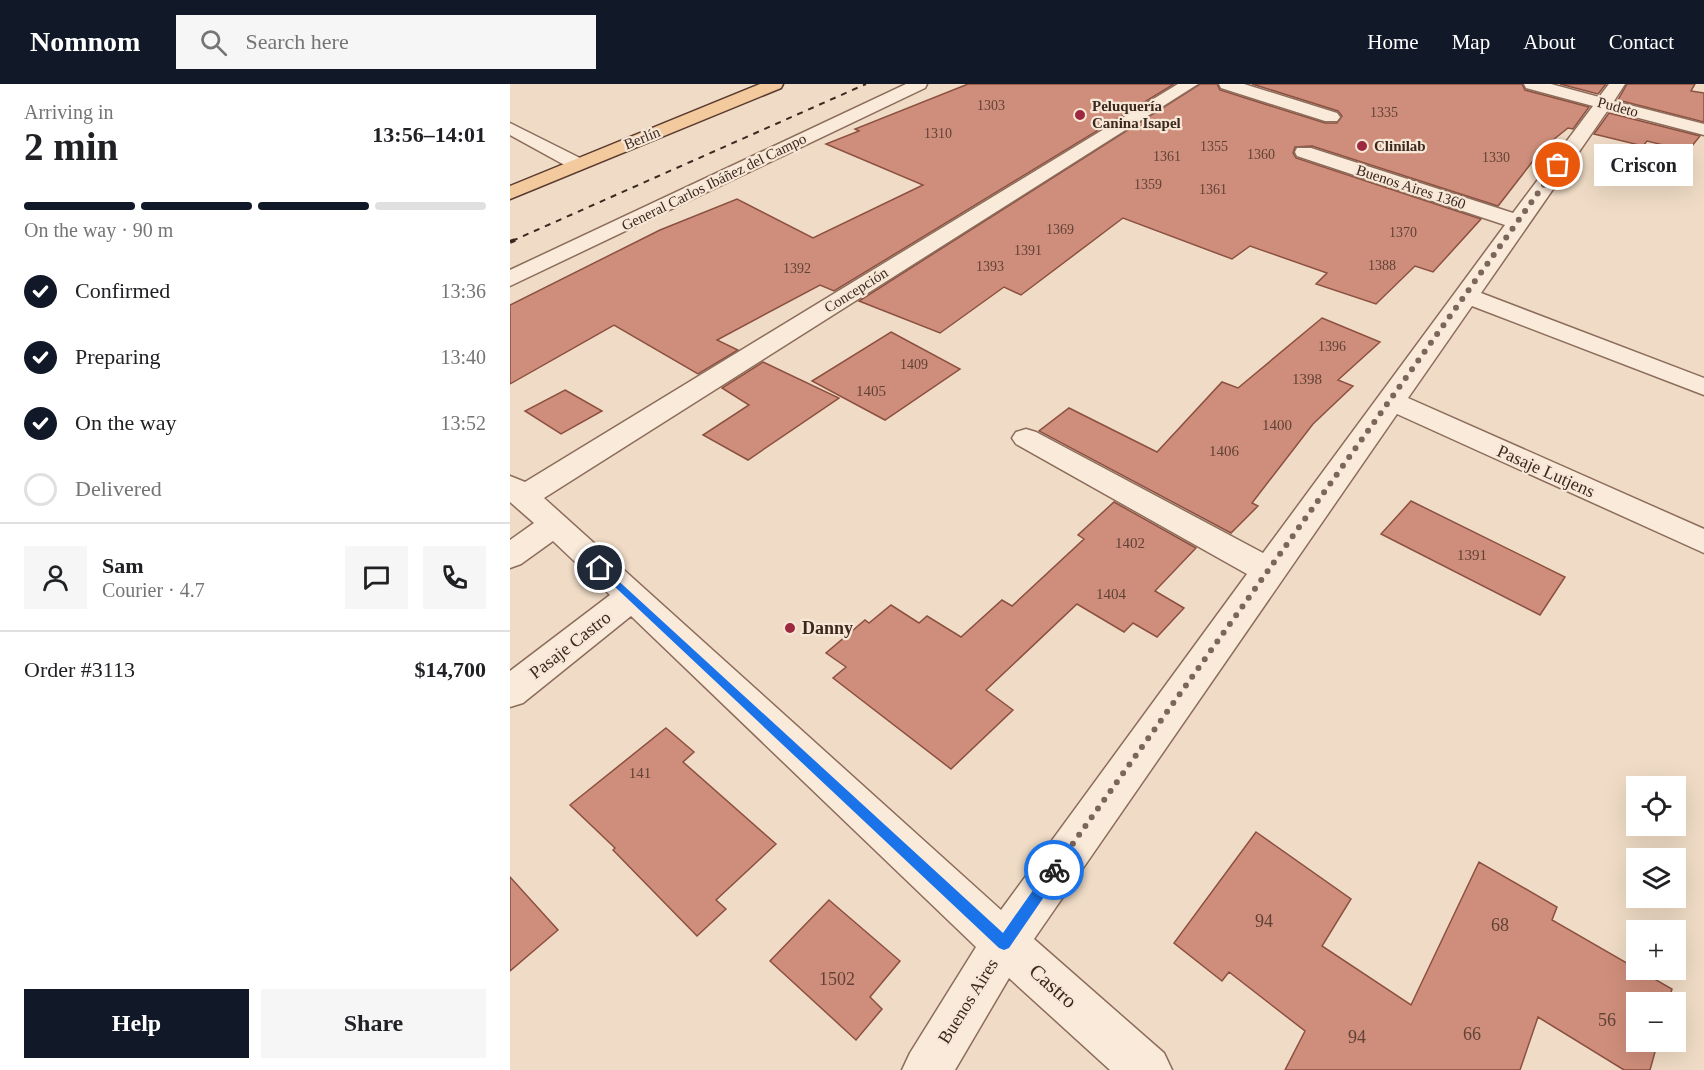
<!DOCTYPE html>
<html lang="en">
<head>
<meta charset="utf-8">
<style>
	:root { --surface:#fff; --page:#f6f6f6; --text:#202124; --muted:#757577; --line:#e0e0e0; --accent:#111827 }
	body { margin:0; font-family:"Times New Roman",serif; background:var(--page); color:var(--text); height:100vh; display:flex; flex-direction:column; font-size:22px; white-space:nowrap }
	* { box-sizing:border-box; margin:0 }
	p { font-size:20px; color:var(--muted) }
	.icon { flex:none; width:33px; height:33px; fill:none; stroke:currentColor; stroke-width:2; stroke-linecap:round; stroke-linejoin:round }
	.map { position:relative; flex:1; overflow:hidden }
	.sheet { display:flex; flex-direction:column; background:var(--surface); width:510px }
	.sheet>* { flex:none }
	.controls { position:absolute; left:1116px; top:692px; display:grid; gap:12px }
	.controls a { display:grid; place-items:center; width:60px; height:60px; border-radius:0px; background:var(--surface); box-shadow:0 6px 24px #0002; font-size:30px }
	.pin { position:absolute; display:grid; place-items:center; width:51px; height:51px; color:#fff; margin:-26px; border:3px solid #fff; border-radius:50%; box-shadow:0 2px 6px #0007 }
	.courier { position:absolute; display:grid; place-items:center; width:60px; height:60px; margin:-30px; border:4px solid #1a73e8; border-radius:50%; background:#fff; color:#222; box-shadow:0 2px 8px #0007 }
	.bubble { position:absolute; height:42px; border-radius:0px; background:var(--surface); box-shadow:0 6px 24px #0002; font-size:20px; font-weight:700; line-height:42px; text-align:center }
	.head em { font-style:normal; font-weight:700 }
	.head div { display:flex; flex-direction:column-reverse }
	.head { display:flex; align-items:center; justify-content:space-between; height:102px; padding:0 24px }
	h1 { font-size:39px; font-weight:700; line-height:45px }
	.bar { display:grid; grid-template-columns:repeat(4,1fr); gap:9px 6px; align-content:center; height:72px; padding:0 24px }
	.bar i { height:8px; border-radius:4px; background:var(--line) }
	.bar .on { background:var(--accent) }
	.bar p { grid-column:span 4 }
	.line { display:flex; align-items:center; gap:15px; padding:0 24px; border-top:2px solid var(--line) }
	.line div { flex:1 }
	.round { display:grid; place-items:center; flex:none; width:63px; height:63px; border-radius:0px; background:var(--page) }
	ol { padding:0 24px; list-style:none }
	li { display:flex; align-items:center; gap:18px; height:66px }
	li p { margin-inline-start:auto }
	li .icon { padding:6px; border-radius:50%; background:var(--accent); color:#fff; stroke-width:4 }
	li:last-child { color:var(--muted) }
	li i { width:33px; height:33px; border:3px solid var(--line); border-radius:50% }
	.primary-button { display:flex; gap:12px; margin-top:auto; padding:12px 24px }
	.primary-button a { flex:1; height:69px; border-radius:0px; background:var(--accent); color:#fff; font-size:24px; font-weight:700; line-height:69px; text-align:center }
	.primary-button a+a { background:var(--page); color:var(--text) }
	header { display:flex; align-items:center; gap:36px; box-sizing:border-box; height:84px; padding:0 30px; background:var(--accent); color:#fff }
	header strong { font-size:28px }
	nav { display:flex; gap:33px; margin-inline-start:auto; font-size:21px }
	.search { width:420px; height:54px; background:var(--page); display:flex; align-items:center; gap:15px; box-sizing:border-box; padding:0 21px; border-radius:0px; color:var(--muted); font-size:22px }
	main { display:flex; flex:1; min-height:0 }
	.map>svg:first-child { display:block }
</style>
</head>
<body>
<header>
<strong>Nomnom</strong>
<div class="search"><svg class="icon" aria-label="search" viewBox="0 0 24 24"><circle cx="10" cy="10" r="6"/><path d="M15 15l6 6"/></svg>Search here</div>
<nav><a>Home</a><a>Map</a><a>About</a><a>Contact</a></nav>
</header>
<main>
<section class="sheet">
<div class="head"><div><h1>2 min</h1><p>Arriving in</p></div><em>13:56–14:01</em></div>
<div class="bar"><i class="on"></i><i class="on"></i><i class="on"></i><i></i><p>On the way · 90 m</p></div>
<ol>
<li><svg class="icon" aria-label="check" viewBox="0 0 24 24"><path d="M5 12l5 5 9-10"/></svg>Confirmed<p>13:36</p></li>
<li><svg class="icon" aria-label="check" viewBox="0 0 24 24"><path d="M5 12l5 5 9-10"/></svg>Preparing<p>13:40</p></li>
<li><svg class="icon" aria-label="check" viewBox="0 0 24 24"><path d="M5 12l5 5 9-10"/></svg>On the way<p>13:52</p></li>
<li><i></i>Delivered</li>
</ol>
<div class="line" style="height:108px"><a class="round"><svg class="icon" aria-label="person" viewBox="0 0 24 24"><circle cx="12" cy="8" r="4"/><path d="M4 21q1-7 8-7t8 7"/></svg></a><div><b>Sam</b><p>Courier · 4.7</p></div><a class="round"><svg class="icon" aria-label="chat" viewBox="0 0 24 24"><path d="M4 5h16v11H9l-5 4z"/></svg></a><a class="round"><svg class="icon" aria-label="phone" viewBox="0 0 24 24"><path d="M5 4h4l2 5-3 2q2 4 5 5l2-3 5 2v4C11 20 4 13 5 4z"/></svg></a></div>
<div class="line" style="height:78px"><div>Order #3113</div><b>$14,700</b></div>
<div class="primary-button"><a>Help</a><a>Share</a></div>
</section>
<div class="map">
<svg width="1194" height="986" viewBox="0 0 1194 986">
	<rect width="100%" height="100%" fill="#f0dcc6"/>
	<path fill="#cf8e7b" stroke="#8c5040" stroke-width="1.5" d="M458,0H664L324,207L310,201L207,256L228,266L188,290L104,241L0,300V221L150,146L227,115L303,154L413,101L316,60L349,47L345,45Z
		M690,0H707L710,6L815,39H827L832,32L828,27L742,0H1012L1015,6L1079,23L1063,45L1058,44L1033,64L988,122L802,62L785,63L783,69L786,74L971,135L923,188L905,182L866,220L806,200L817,189L740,162L722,175L613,134L511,211L494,203L430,249L349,217Z
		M1050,0H1096L1088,10Z
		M1117,0H1185L1181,7L1194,9V38L1108,16Z
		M1099,29L1190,52L1178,67L1137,57L1133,62L1084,50Z
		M812,234L870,258L828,296L843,302L803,340L742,419L748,422L721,449L529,347L559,324L647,368L712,298L728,304Z
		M381,248L450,285L375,336L302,297Z
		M253,278L329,314L238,376L193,351L239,321L212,304Z
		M55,306L92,327L51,350L15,327Z
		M901,417L1055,493L1030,531L871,450Z
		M604,418L686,464L645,507L674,524L647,553L623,539L614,548L567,520L476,606L503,626L441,685L323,594L336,583L316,569L355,536L359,539L381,521L409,539L417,532L451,553L492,516L502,522L574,455L568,451Z
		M156,644L184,668L173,678L266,760L206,816L216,825L187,852L103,766L105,764L60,721Z
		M746,748L841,815L812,862L901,921L969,778L1047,823L1042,836L1162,905L1158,918H1126V957H1148L1140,986H1114L1028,933L1010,986H775L795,947L719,888L712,897L664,859Z
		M0,793L48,846L0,887Z
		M319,816L390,877L360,913L372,925L346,956L260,877Z"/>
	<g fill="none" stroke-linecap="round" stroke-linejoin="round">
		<g stroke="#8c6c5b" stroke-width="3">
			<path id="minor" d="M396,0H417L415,4L0,202V186Z
				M668,0H688L34,414L491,826L737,490L506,360L502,354L506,348L516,345L526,348L753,469L995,141L787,72L785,68L787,64H801L1003,129L1083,22L1016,4L1014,0H1041L1089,13L1099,0H1115L1104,17L1194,40V51L1098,26L971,209L1194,294V311L962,222L898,314L1194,445V469L887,330L524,855L654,969L662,986H600L499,894L445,986H392L400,969L466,863L121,532L13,619L0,623V587L100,511L43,457L11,480L0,484V456L24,439L0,418V392L15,398Z
				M709,0H734L827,29L830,33L827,37H815L711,4Z
				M0,39L74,76L77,80L74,84H60L0,51Z"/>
		</g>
		<g stroke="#5a3b2f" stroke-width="3">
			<path id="major" d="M250,0H273L271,4L0,115V102Z"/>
		</g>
		<use href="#minor" fill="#faeada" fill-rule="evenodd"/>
		<use href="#major" fill="#f3c99e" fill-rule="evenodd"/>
		<path stroke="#3c281f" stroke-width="2" stroke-dasharray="6 6" stroke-linecap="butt" d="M2,157L356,0"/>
		<path stroke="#3c281f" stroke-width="4" stroke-dasharray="8 8" stroke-linecap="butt" d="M0,158L5,156"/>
	</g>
	<path fill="#1a73e8" d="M90,480L493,849L540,782H549L551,786L549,791L499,864L494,866L489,864L87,486L85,484Z"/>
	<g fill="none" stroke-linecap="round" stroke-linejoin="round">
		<path stroke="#7b6759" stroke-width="6" stroke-dasharray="0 10.8" d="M544,786L1048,81"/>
	</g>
	<g fill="#9d2940" stroke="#f7e7d6" stroke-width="2">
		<circle cx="570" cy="31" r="6"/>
		<circle cx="852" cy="62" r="6"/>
		<circle cx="280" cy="544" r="6"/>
	</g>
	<g text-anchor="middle" stroke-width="4.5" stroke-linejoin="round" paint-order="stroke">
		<g font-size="14" fill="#614236">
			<text x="481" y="26">1303</text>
			<text x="874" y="33">1335</text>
			<text x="428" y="54">1310</text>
			<text x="704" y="67">1355</text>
			<text x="751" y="75">1360</text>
			<text x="657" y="77">1361</text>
			<text x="986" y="78">1330</text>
			<text x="638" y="105">1359</text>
			<text x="703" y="110">1361</text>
			<text x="550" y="150">1369</text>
			<text x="893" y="153">1370</text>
			<text x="518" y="171">1391</text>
			<text x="872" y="186">1388</text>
			<text x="480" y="187">1393</text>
			<text x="287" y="189">1392</text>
			<text x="822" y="267">1396</text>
			<text x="404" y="285">1409</text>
		</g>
		<g font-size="15" font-weight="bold" fill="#3c281f" stroke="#f7e7d6" text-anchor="start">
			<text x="582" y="27">Peluquería<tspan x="582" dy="17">Canina Isapel</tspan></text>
			<text x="864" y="67">Clinilab</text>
		</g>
		<g font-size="15" fill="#3c281f" stroke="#f7e7d6">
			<text transform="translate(1108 23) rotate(15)" y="5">Pudeto</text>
			<text transform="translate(132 54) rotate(-22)" y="5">Berlín</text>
			<text transform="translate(204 98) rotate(-26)" y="5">General Carlos Ibáñez del Campo</text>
			<text transform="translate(901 103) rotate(18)" y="5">Buenos Aires 1360</text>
			<text transform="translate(346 206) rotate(-32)" y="5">Concepción</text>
		</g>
		<g font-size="15" fill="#614236">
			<text x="797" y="300">1398</text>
			<text x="361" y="312">1405</text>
			<text x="767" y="346">1400</text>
			<text x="714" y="372">1406</text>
			<text x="620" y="464">1402</text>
			<text x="962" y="476">1391</text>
			<text x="601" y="515">1404</text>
			<text x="130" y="694">141</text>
		</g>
		<g font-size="18" fill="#3c281f" stroke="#f7e7d6">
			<text transform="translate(1036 387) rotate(24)" y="6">Pasaje Lutjens</text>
			<text transform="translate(60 561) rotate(-38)" y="6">Pasaje Castro</text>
			<text transform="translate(458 917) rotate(-58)" y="6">Buenos Aires</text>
		</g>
		<g font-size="18" font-weight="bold" fill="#3c281f" stroke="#f7e7d6" text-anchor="start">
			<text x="292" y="550">Danny</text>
		</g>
		<g font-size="18" fill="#614236">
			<text x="754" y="843">94</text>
			<text x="990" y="847">68</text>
			<text x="327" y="901">1502</text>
			<text x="1097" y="942">56</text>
			<text x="962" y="956">66</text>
			<text x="847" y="959">94</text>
		</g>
		<g font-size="21" fill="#3c281f" stroke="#f7e7d6">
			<text transform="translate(543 902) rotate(41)" y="7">Castro</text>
		</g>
	</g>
</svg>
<div class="controls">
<a><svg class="icon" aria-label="locate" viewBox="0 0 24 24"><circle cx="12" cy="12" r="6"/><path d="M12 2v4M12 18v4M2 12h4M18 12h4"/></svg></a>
<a><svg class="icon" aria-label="layers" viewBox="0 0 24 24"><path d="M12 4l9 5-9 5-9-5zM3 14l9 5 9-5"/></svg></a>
<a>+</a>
<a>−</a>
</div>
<div class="pin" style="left:1048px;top:81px;background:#ea580c"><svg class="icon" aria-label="bag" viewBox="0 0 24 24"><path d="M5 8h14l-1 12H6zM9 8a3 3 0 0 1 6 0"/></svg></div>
<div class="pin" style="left:90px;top:484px;background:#1f2937"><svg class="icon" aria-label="home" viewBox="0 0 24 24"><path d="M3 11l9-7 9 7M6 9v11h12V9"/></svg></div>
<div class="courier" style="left:544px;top:786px"><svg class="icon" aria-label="bike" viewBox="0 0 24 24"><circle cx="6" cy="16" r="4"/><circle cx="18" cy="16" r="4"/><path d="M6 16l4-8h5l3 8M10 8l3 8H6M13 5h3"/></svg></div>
<div class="bubble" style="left:1084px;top:60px;width:99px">Criscon</div>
</div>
</main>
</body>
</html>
